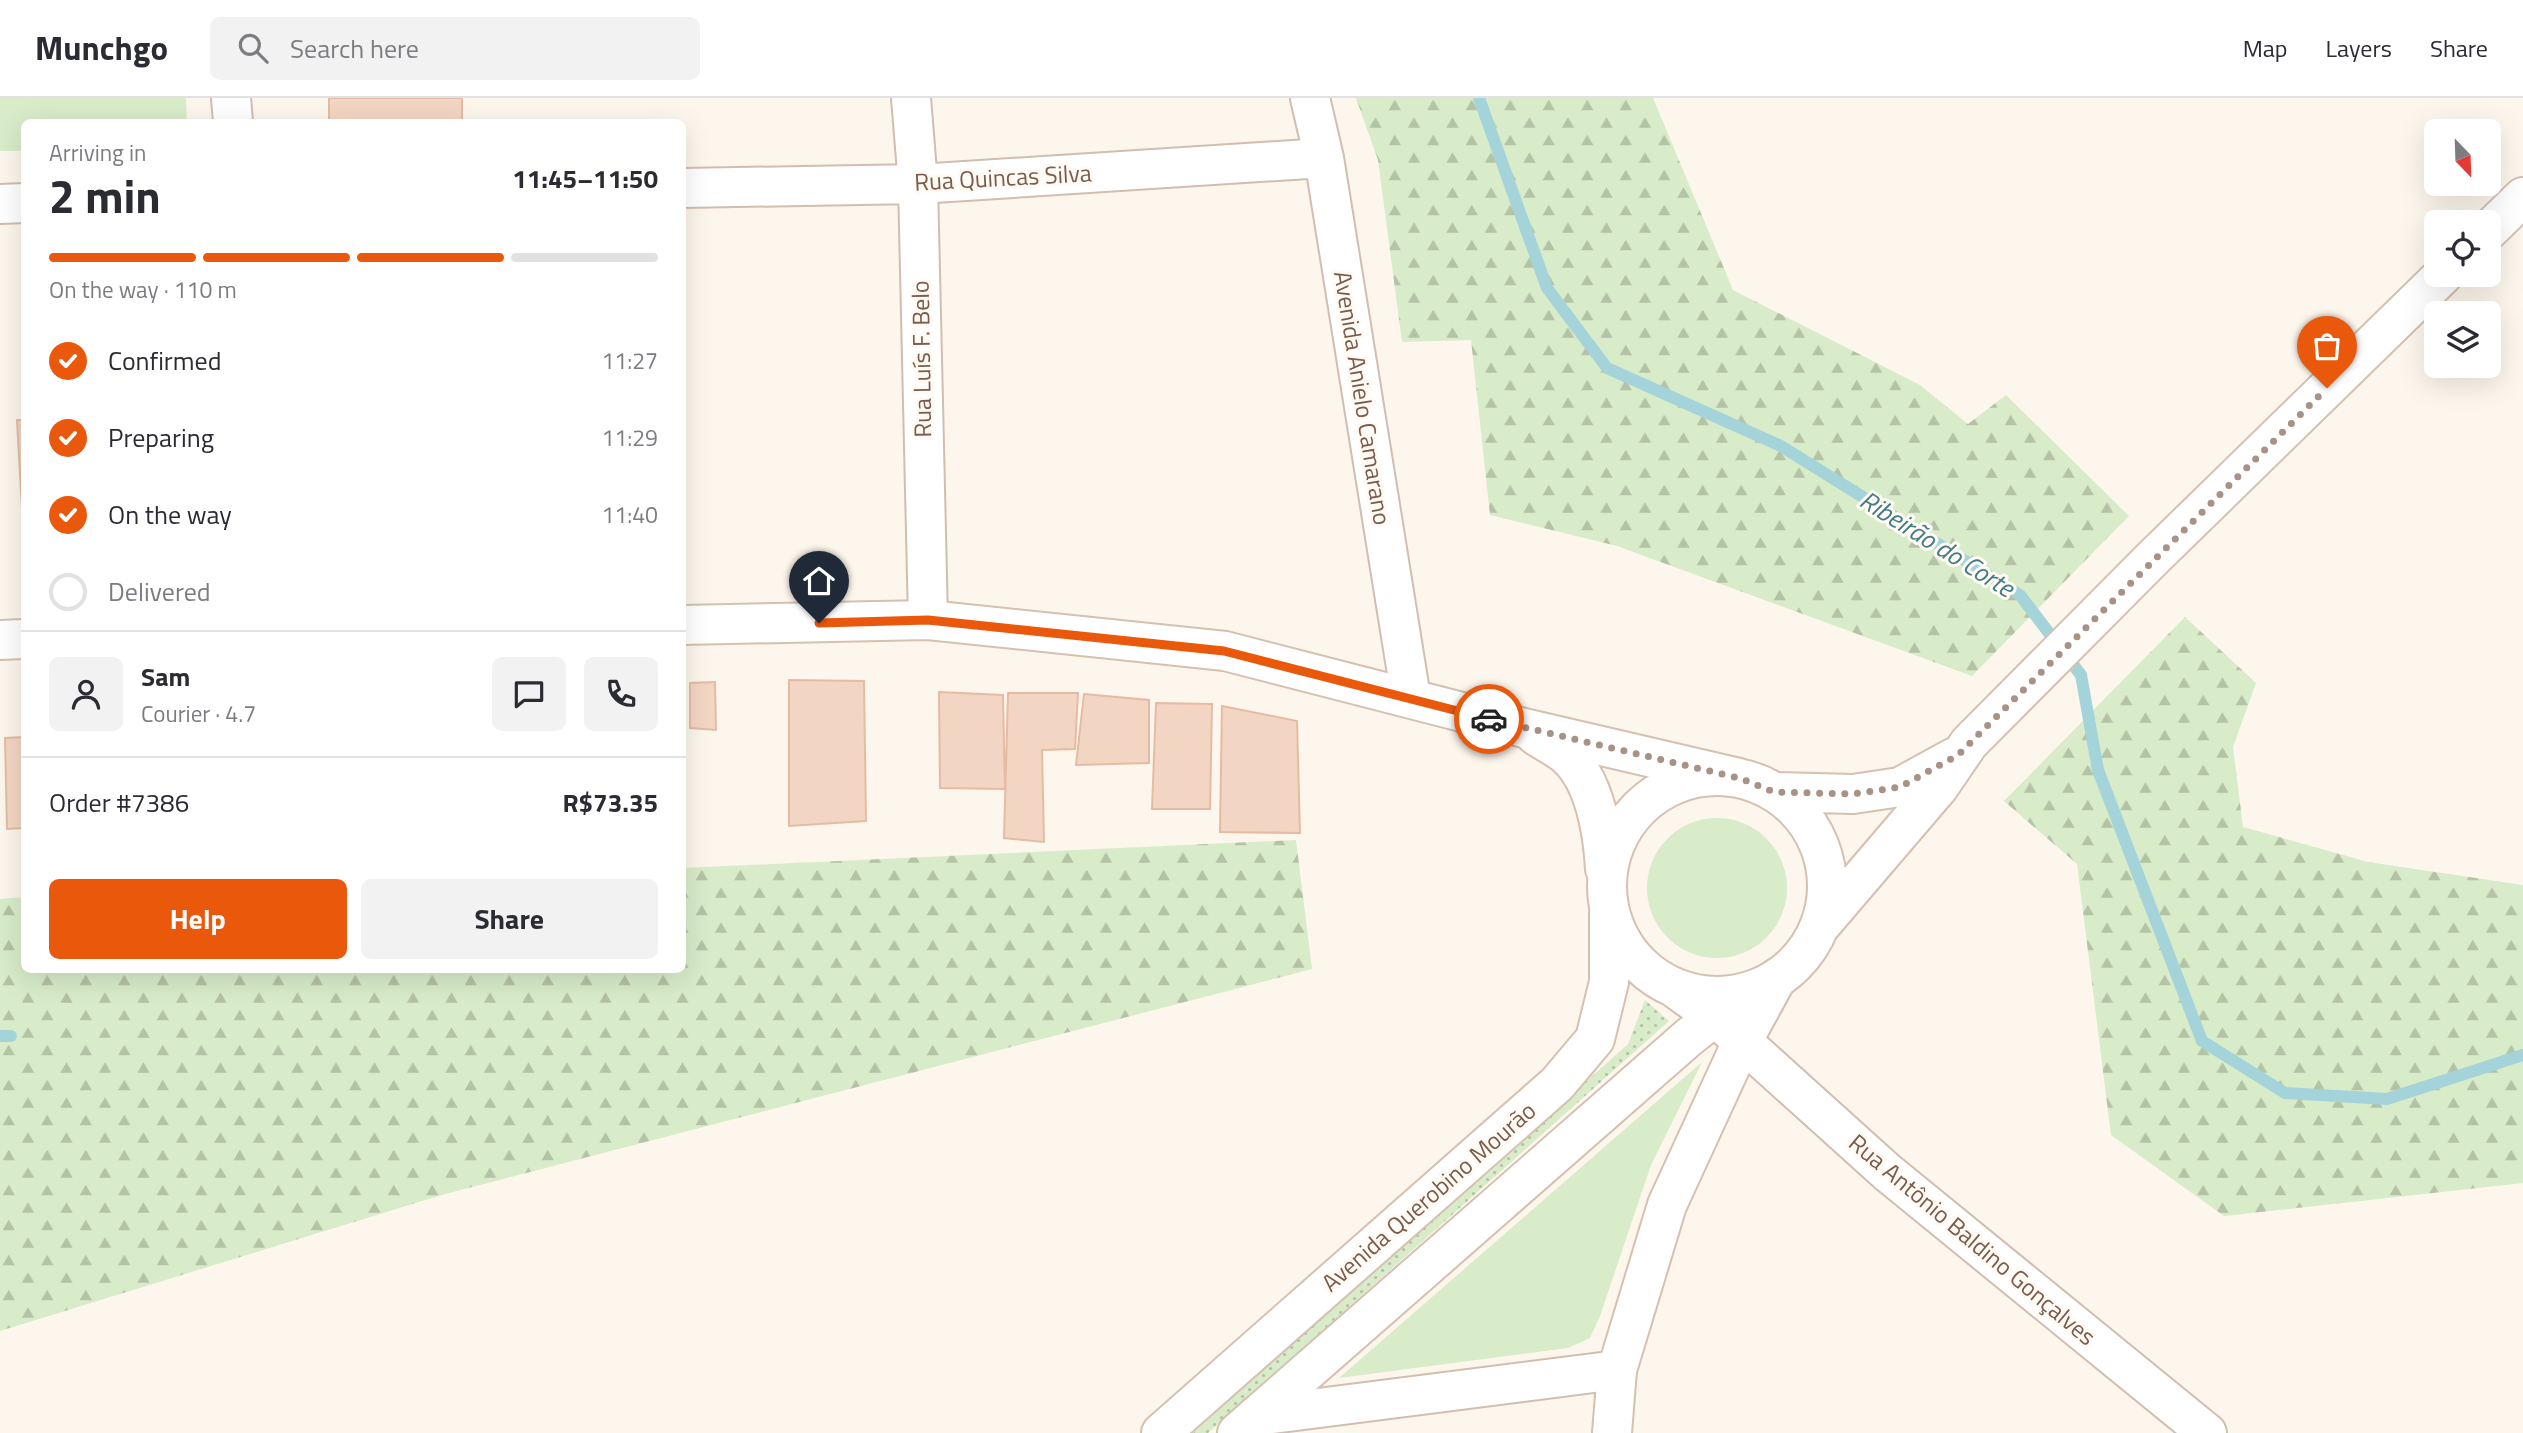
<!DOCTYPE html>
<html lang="en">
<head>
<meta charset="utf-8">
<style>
	:root { --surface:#fff; --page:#f2f2f3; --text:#2b2b33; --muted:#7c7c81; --line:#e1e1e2; --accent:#ea580c }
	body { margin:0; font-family:"Titillium Web",sans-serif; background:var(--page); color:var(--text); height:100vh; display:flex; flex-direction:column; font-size:26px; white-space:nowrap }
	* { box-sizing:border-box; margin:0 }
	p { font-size:23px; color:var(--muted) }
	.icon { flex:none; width:38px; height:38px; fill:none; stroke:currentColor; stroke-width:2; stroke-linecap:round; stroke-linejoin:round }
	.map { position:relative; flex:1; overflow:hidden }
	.drawer { position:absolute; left:21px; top:21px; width:665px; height:854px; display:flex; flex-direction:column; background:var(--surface); border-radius:10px; box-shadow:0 7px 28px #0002 }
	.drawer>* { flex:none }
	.needle { width:46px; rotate:157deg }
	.buttons { position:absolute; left:2424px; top:21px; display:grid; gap:14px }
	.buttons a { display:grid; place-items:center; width:77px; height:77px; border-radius:10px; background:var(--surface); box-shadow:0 7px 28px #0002; font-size:35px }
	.pin { position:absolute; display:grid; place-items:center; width:60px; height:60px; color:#fff; margin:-72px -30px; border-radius:50% 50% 50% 0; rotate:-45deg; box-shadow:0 0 7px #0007 }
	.pin .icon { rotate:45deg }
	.courier { position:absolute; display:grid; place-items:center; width:70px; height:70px; margin:-35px; border:5px solid #ea580c; border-radius:50%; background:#fff; color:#222; box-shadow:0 2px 9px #0007 }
	.head em { font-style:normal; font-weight:700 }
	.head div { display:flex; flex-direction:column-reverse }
	.head { display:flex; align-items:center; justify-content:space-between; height:119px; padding:0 28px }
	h1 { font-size:46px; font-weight:700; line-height:52px }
	.bar { display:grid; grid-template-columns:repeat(4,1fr); gap:10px 7px; align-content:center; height:84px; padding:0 28px }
	.bar i { height:9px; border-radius:5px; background:var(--line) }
	.bar .current { background:var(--accent) }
	.bar p { grid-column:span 4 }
	.line { display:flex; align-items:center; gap:18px; padding:0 28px; border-top:2px solid var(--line) }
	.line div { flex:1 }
	.round { display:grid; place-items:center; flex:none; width:74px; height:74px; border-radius:10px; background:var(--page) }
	ol { padding:0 28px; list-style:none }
	li { display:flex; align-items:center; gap:21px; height:77px }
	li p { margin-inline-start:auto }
	li .icon { padding:7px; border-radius:50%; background:var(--accent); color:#fff; stroke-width:4 }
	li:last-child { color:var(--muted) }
	li i { width:38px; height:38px; border:4px solid var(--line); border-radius:50% }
	.cta { display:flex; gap:14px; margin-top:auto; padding:14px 28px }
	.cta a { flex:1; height:80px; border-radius:10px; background:var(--accent); color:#fff; font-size:28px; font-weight:700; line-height:80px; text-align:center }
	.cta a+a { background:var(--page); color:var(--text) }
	header { display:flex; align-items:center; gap:42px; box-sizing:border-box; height:98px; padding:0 35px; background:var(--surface); border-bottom:2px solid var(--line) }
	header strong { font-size:33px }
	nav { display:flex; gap:38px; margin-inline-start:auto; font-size:24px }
	.search { width:490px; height:63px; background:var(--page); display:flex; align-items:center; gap:18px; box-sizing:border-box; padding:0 24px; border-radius:10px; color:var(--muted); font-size:26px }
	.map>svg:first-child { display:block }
</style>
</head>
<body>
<header>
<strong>Munchgo</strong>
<div class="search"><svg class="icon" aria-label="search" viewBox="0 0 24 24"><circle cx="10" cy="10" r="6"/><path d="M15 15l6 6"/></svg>Search here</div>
<nav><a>Map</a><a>Layers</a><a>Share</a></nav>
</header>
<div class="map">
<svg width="2523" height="1335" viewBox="0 0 2523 1335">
	<defs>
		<pattern id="grass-dots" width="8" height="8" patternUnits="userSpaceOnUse" patternTransform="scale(1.75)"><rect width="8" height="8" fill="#d8ecc9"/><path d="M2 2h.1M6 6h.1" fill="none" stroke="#b4c2a5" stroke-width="1.8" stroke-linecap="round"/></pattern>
		<pattern id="forest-firs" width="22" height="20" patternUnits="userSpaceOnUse" patternTransform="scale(1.75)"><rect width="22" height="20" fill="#d8ecc9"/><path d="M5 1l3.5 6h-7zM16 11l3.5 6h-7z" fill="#b4c2a5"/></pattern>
		<pattern id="water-ripples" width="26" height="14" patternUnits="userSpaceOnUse" patternTransform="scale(1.75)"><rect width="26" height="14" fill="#bfe3e8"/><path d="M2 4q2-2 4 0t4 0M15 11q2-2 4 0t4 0" fill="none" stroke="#a0bbbe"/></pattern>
	</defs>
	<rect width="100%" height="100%" fill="#fdf6ec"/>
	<path fill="url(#grass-dots)" d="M1645,902L1669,923L1208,1335H1193L1628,946Z"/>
	<path fill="url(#forest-firs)" d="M1356,0H1653L1733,192L1920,287L1968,326L2006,297L2129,418L1972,578L1617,448L1490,417L1471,242L1402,244L1378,62Z
		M2185,519L2256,585L2233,649L2243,729L2368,764L2523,787V1085L2224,1118L2111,1037L2077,766L2004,703Z
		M1296,742L1312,871L445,1096L0,1233V801L24,799V872H682L683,770Z"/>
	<path fill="#d8ecc9" d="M0,0H186L187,24H24V53H0Z
		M1647 790a70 70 0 1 1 140 0a70 70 0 1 1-140 0Z
		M1702,964L1651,1067L1600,1218L1590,1240L1568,1250L1339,1280Z"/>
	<path fill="url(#water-ripples)" stroke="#a5d3da" stroke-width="2" d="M1478,0L1547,190L1607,270L1781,348L2020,497L2081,577L2098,672L2202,943L2286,995L2387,1001L2523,957V961L2388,1005L2284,999L2200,946L2095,673L2080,577L2020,498L1781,349L1607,271L1546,190Z"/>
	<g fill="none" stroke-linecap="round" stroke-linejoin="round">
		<path stroke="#a5d3da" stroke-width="12" d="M1479,0L1547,190L1607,270L1781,348L2020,497L2081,577L2098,672L2202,943L2285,995L2387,1001L2523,957
			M0,938H11"/>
	</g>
	<path fill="#f3d5c3" stroke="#e6bba3" stroke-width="2" d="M329,0H462V22L329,24Z
		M17,322H24V447Z
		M789,582L864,583L866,723L789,728Z
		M715,584L716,632L690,630V585Z
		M939,594L1003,597L1005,691L940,690Z
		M1008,595H1078L1075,651L1042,652L1044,744L1004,740Z
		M1084,596L1149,602V665L1076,667Z
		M1156,605L1212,606L1210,711H1152Z
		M1222,608L1297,623L1300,735L1220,734Z
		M24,639V730L7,731L5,640Z"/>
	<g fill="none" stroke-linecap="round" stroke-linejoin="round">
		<g stroke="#d1beb0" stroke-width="42">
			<path id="street" d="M231,0L233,24
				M911,0L918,86L928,522
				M1310,0L1324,60L1411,600
				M682,90L918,86L1324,60
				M0,106L24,105
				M1676,891L1715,919L1887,1074L2207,1335
				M1741,946L1777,880
				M1256,1318L1617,1272"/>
		</g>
		<g stroke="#d6c0b0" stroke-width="42">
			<path id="secondary" d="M2488,133L2523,99
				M682,527L928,522L1225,553L1524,630L1739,680
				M0,542L24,541
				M1535,637C1545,644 1558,650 1567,658C1595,683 1603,735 1605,771
				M1607 788a110 110 0 1 1 220 0a110 110 0 1 1-220 0Z
				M1774,694L1853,696L1900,689L1953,660
				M1821,827L1939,689L1969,645L2152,461L2443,177
				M1161,1335L1557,986L1595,941L1609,884V815
				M1237,1335L1689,939L1745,895
				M1612,1335L1617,1272L1667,1107L1741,946"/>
		</g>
		<use href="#street" stroke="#fff" stroke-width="38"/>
		<use href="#secondary" stroke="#fff" stroke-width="38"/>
	</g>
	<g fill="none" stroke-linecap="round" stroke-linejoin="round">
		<path stroke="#a89285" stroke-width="7" stroke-dasharray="0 12.6" d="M1489,621L1739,680L1774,694L1853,696L1900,689L1958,657L2327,290"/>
		<path stroke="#ea580c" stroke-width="9" d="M819,525L928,522L1224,553L1489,621"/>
	</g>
	<g text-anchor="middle" stroke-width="6" stroke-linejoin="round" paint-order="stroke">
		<g font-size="24" fill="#7a5c4d" stroke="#fffaf3">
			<text transform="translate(1003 80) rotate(-3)" y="8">Rua Quincas Silva</text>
			<text transform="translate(922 261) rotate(-91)" y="8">Rua Luís F. Belo</text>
			<text transform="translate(1362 300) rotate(81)" y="8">Avenida Anielo Camarano</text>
			<text transform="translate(1429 1099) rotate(-41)" y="8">Avenida Querobino Mourão</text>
			<text transform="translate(1972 1142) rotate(40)" y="8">Rua Antônio Baldino Gonçalves</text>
		</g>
		<g font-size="26" font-style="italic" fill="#437c86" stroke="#fffaf3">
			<text transform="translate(1937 446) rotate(32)" y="9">Ribeirão do Corte</text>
		</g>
	</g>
</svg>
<div class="buttons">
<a><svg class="needle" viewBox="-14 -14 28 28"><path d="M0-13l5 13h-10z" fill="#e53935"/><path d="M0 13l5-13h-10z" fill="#7c7c81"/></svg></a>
<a><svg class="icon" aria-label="locate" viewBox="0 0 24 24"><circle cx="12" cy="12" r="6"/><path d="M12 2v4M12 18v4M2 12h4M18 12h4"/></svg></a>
<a><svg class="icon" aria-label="layers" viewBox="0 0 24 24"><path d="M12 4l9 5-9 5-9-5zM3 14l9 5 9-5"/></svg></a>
</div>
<div class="pin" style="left:2327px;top:290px;background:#ea580c"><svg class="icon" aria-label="bag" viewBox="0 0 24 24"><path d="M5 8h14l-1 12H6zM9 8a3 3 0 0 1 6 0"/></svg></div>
<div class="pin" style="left:819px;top:525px;background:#1f2937"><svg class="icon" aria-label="home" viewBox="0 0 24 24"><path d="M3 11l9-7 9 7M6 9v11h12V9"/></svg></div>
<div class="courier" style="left:1489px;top:621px"><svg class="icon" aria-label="car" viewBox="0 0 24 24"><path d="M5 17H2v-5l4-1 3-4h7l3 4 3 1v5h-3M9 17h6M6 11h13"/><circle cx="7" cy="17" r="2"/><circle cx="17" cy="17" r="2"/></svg></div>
<section class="drawer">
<div class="head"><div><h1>2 min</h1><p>Arriving in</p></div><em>11:45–11:50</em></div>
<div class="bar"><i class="current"></i><i class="current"></i><i class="current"></i><i></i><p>On the way · 110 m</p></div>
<ol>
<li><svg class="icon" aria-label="check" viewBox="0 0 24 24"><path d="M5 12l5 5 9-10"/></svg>Confirmed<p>11:27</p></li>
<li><svg class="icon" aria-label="check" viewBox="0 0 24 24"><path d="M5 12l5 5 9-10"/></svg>Preparing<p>11:29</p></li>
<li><svg class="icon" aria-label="check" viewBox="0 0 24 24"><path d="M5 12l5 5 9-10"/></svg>On the way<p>11:40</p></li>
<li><i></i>Delivered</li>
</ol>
<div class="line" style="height:126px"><a class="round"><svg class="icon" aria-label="person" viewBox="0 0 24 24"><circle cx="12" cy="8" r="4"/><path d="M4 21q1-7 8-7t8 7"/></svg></a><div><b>Sam</b><p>Courier · 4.7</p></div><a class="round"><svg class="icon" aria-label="chat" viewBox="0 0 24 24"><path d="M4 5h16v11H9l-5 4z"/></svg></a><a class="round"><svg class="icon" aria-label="phone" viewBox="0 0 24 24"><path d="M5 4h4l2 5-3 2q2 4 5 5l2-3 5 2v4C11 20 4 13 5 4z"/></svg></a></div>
<div class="line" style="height:91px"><div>Order #7386</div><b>R$73.35</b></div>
<div class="cta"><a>Help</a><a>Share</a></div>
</section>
</div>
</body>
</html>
